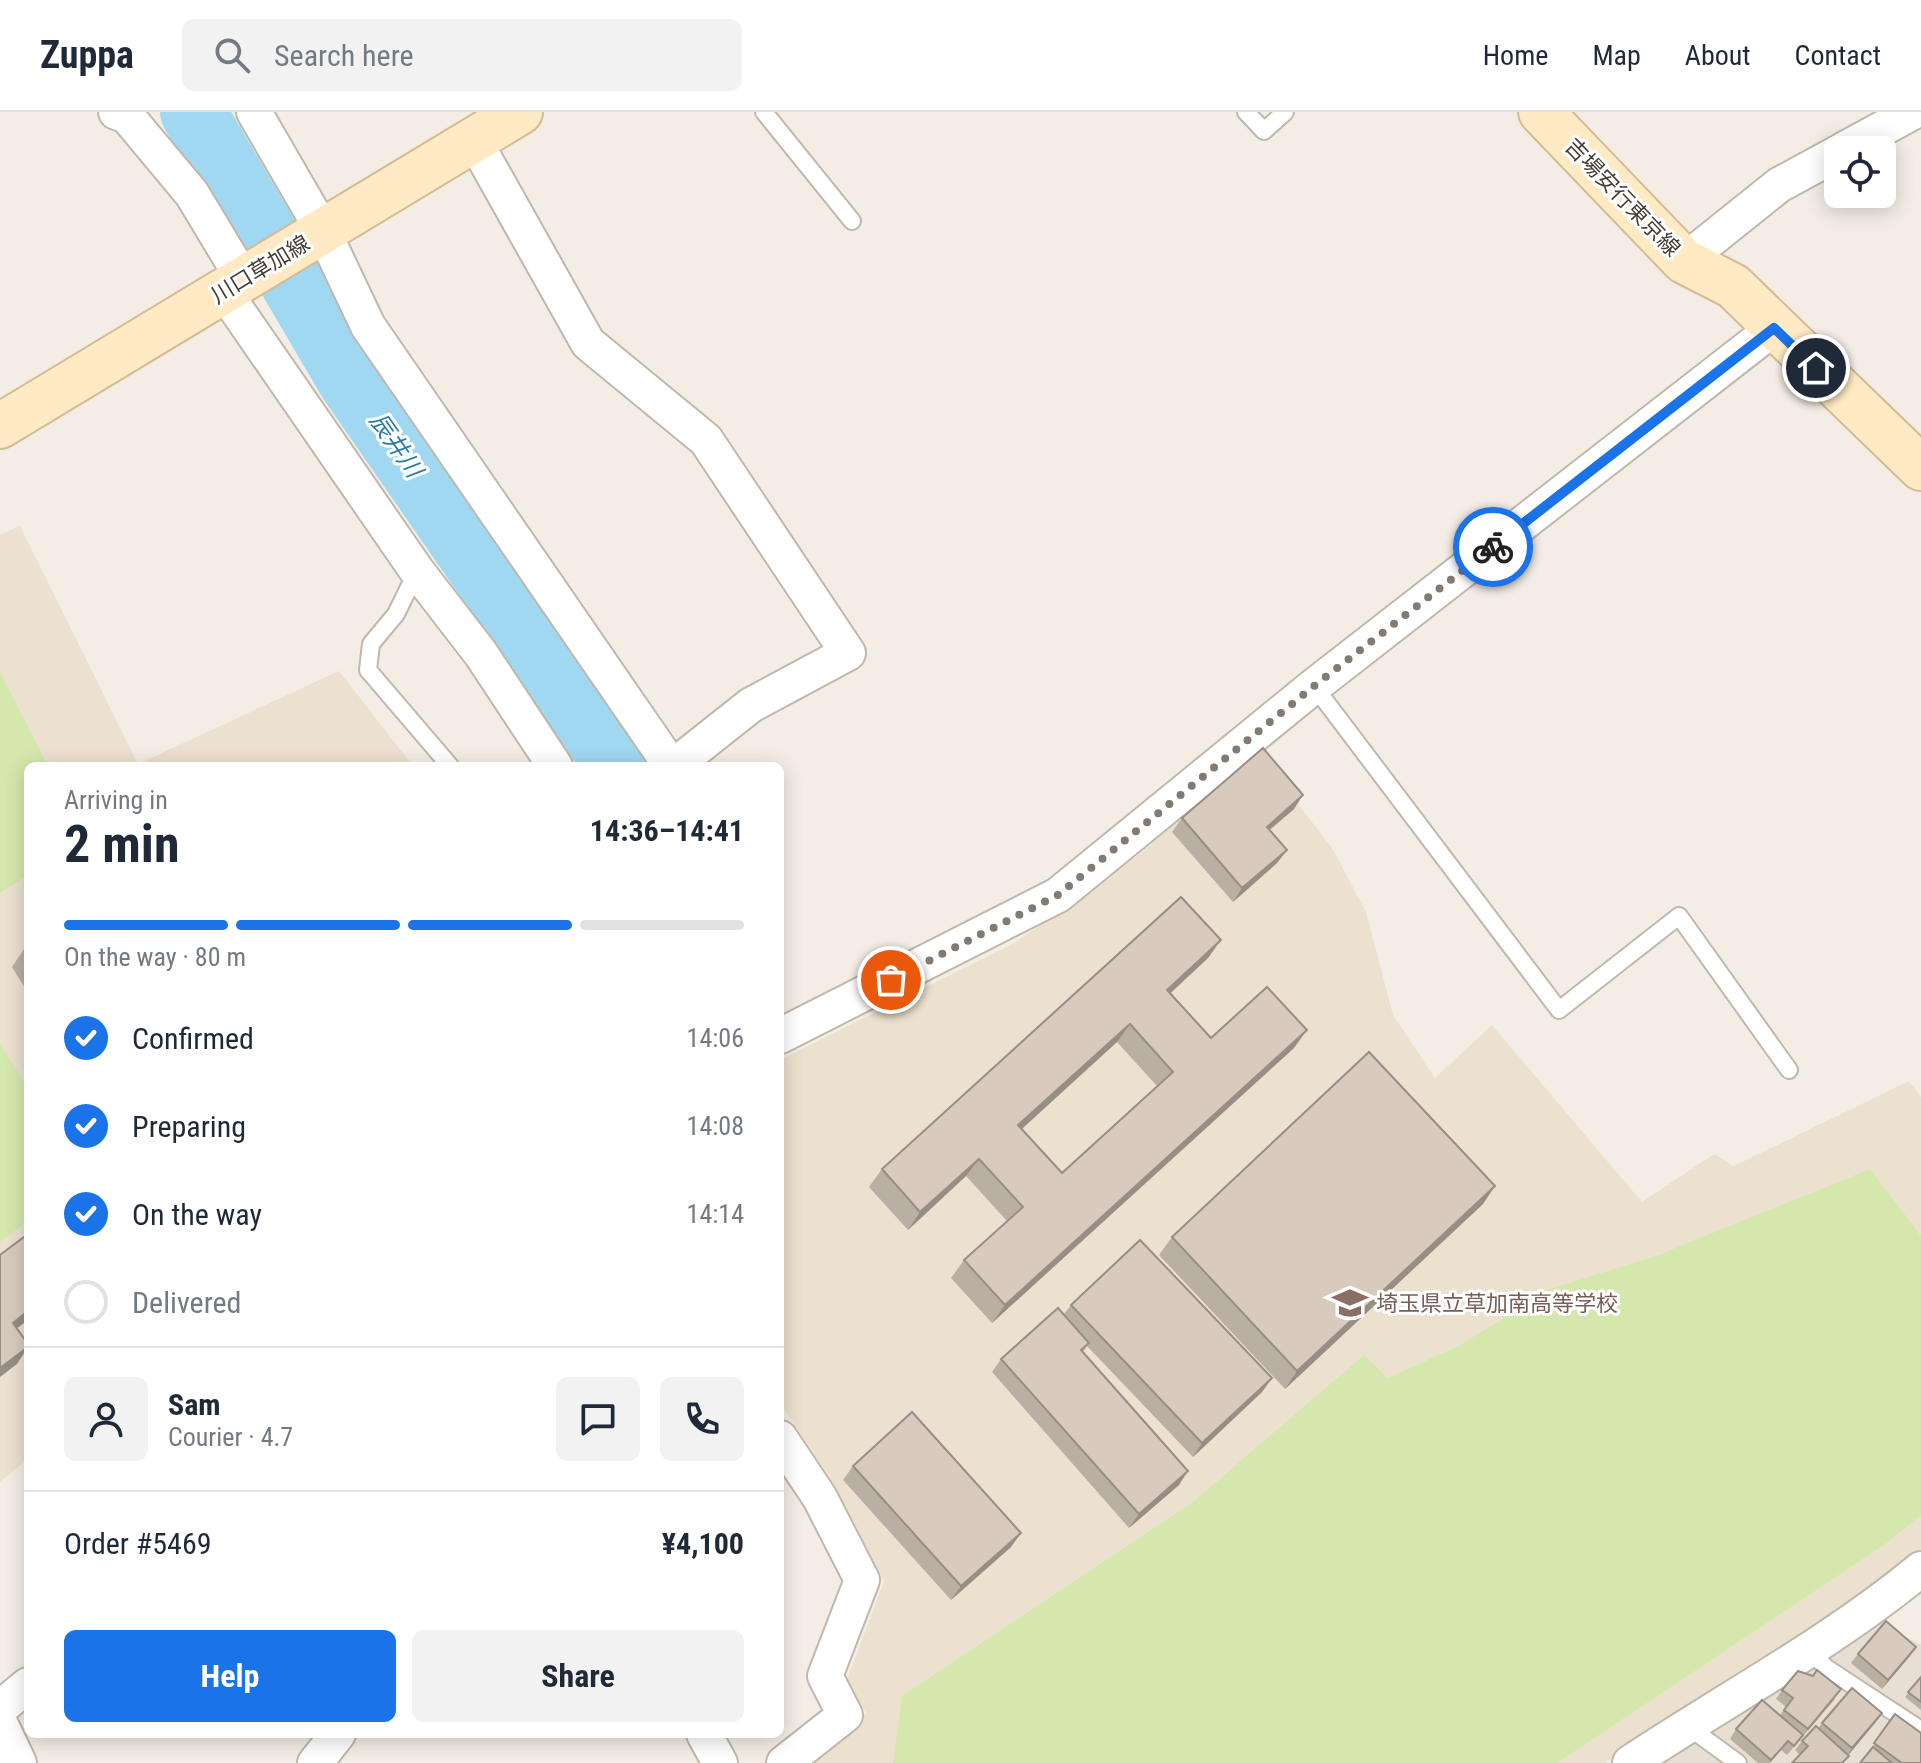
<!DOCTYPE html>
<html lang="en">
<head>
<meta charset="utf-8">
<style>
	:root { --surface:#fff; --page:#f2f2f3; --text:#1f2937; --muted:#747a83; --line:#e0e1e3; --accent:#1a73e8 }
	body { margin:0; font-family:"Roboto Condensed","Noto Sans JP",sans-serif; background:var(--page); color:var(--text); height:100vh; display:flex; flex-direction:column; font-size:30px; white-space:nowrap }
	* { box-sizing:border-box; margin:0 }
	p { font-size:26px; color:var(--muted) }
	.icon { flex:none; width:44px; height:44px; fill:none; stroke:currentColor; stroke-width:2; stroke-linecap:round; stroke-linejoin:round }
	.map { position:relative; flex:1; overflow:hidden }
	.panel { position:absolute; left:24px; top:650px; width:760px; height:976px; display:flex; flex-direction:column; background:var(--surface); border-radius:12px; box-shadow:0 4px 20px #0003 }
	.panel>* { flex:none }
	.tools { position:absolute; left:1824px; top:24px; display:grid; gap:16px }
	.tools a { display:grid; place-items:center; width:72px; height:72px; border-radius:12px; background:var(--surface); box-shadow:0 4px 20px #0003; font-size:40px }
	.pin { position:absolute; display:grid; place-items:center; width:68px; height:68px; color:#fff; margin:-34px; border:4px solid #fff; border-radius:50%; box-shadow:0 2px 8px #0007 }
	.courier { position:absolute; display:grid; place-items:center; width:80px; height:80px; margin:-40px; border:6px solid #1a73e8; border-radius:50%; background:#fff; color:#222; box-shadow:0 2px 10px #0007 }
	.overview em { font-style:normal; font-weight:700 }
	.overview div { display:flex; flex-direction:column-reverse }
	.overview { display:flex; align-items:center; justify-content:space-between; height:136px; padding:0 40px }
	h1 { font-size:52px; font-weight:700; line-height:60px }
	.bar { display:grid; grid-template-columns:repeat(4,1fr); gap:12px 8px; align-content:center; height:96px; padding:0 40px }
	.bar i { height:10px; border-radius:6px; background:var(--line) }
	.bar .selected { background:var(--accent) }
	.bar p { grid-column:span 4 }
	.line { display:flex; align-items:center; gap:20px; padding:0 40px; border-top:2px solid var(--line) }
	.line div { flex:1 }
	.round { display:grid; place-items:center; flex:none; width:84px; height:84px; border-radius:12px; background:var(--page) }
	ol { padding:0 40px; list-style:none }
	li { display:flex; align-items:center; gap:24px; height:88px }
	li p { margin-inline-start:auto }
	li .icon { padding:8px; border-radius:50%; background:var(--accent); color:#fff; stroke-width:4 }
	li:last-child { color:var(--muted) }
	li i { width:44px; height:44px; border:4px solid var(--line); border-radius:50% }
	.cta { display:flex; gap:16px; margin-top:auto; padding:16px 40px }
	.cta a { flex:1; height:92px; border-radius:12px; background:var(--accent); color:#fff; font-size:32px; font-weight:700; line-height:92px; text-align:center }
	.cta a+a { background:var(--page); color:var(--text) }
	header { display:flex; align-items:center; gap:48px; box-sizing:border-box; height:112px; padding:0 40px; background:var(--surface); border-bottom:2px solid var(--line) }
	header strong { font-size:38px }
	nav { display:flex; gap:44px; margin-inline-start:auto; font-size:28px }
	.search { width:560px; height:72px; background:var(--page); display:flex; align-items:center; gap:20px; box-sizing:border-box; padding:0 28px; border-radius:12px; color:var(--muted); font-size:30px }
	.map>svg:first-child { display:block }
</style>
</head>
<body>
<header>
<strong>Zuppa</strong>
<div class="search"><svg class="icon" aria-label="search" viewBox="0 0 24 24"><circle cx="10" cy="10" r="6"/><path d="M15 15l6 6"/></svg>Search here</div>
<nav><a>Home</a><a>Map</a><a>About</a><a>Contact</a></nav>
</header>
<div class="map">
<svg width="1921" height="1651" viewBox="0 0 1921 1651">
	<rect width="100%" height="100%" fill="#f3ede5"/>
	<path fill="#e7dfd3" d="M1872,1506L1921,1533V1651H1647Z"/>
	<path fill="#ece1cf" d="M20,414L138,652L339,559L413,654H28V1347L0,1370V423Z
		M1258,640L1332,736L1366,800L1393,903L1435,966L1492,913L1642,1090L1714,1042L1734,1054L1909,969L1921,985V1437L1820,1520L1605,1651H807L866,1601L847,1568L884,1469L836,1375L780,1291V948L1016,830L1140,742Z"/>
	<path fill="#d4e8ad" d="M0,560L48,654H28V763L0,781Z
		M0,932L28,976V1109L0,1130Z
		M1870,1057L1921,1124V1403L1888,1430L1557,1651H893L902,1584L1193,1390L1364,1243L1388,1266L1459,1234L1550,1177L1656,1144Z"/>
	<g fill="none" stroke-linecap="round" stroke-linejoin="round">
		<path stroke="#a0d8f1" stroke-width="66" d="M193,0L351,269L618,654"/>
		<g stroke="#c1b7ab" stroke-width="20">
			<path id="service" d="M764,0L852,109
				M1246,0L1264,19L1285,0
				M417,459L396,502L371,532L368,558L450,654
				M1314,574L1559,898L1679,804L1789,958
				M1812,1539L1825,1555L1921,1618
				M1686,1613L1738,1651"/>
		</g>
		<g stroke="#c1b7ab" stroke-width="38">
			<path id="minor" d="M116,0L127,4L192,82L242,165
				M254,0L323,119L368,214L671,654
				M474,28L588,231L706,328L848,541L751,593L674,654
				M1843,38L1913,0
				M1684,149L1779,73L1838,41
				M223,178L417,459L481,542L555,654
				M780,924L1058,783L1314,574L1774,216
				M780,1326L820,1386L862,1468L825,1564L845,1603L784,1651
				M0,1596L28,1573
				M0,1611L19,1651
				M704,1622L720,1651
				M315,1651L338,1622
				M1630,1651C1728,1586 1830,1532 1921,1457"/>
		</g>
		<g stroke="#d4bc94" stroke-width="48">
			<path id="secondary" d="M1541,0L1684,149L1733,174L1921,356
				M0,314L520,0"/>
		</g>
		<use href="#service" stroke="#fff" stroke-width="16"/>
		<use href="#minor" stroke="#fff" stroke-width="34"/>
		<use href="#secondary" stroke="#ffeac3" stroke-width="44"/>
	</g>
	<path fill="#baafa3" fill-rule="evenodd" d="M1294,697L1270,718L1287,738L1277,751L1233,790L1172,720L1182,706Z
		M28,834V881L12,855L24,837Z
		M1208,846L1171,881L1211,926L1294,936L992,1211L951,1166L964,1148L1007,1109L966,1064L908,1118L869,1075L882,1057ZM1117,930L1157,974L1062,1061L1022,1017Z
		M1483,1092L1285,1277L1159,1143L1172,1125Z
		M1071,1193L1272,1266L1262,1280L1193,1345L1087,1234L1083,1240L1179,1373L1129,1416L992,1260L1001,1247L1064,1202Z
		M853,1354L1011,1435L951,1488L843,1368Z
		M1916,1535L1882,1577L1851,1551L1858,1542Z
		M1921,1565V1598L1905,1585Z
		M1782,1578L1835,1587L1787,1643L1781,1638L1770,1651H1758L1730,1627L1736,1617L1780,1603L1786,1595L1776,1587Z
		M1882,1601L1848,1643H1800L1795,1638L1802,1629L1818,1616L1822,1611Z
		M1895,1602L1921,1651H1860L1869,1640Z"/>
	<path fill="#978e85" d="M1303,683L1294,697L1257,728L1267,715Z
		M1287,738L1277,751L1233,790L1242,776Z
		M1221,828L1208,846L1155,895L1167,878Z
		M1130,912L1117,930L1006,1031L1018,1013Z
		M1307,918L1294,936L992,1211L1005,1193Z
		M979,1047L966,1064L908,1118L920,1100Z
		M1495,1074L1483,1092L1285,1277L1297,1259Z
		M28,1199V1208L0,1229L13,1211Z
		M28,1235L17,1252L0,1265V1256Z
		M1272,1266L1262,1280L1193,1345L1202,1331Z
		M1188,1359L1179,1373L1129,1416L1139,1402Z
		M1021,1421L1011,1435L951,1488L961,1474Z
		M1916,1535L1910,1544L1882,1577L1888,1568Z
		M1882,1601L1875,1611L1846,1646L1852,1636Z"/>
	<path fill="#d8cbbe" stroke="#978e85" stroke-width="2" fill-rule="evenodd" d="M1263,636L1303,683L1267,715L1287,738L1242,776L1182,706Z
		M1181,785L1221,828L1167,878L1211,926L1267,875L1307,918L1005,1193L964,1148L1023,1095L979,1047L920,1100L882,1057ZM1130,912L1173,960L1062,1061L1018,1013Z
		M1369,940L1495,1074L1297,1259L1172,1125Z
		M28,1122V1199L13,1211L28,1232V1235L0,1256V1143Z
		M1140,1128L1272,1266L1202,1331L1071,1193Z
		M1058,1196L1089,1231L1081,1238L1188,1359L1139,1402L1001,1247Z
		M912,1300L1021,1421L961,1474L853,1354Z
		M1886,1509L1916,1535L1888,1568L1858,1542Z
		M1817,1558L1841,1577L1808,1617L1784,1598L1793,1586L1782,1578L1798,1559L1813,1564Z
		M1921,1565V1590L1908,1580Z
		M1852,1576L1882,1601L1852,1636L1822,1611Z
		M1762,1588L1803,1623L1794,1634L1788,1629L1771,1648L1736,1617Z
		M1895,1602L1921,1621V1651H1902L1874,1631Z
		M1816,1614L1849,1644L1842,1651H1792L1808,1634L1802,1629Z
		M1873,1635L1892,1651H1860Z"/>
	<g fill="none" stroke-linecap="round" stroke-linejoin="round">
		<path stroke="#827b73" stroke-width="8" stroke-dasharray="0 14.4" d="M891,868L1058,783L1314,574L1493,435"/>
		<path stroke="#1a73e8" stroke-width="10" d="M1493,435L1774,216L1816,256"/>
	</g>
	<defs>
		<g id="school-bare" transform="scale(2.76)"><path d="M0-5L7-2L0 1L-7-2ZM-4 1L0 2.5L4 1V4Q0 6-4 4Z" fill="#8d6e63" stroke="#fff" stroke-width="2.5" paint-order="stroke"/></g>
	</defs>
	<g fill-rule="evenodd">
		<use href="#school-bare" x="1350" y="1191"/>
	</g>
	<g text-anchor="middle" stroke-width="6" stroke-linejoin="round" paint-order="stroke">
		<g font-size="22" fill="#453d35" stroke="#fff">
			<text transform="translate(1623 85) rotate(46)" y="8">吉場安行東京線</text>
			<text transform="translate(260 157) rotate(-31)" y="8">川口草加線</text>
		</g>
		<g font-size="22" fill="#785e54" stroke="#fff" text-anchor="start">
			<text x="1376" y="1199">埼玉県立草加南高等学校</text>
		</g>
		<g font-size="24" font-style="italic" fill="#2a7ca2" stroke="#fff">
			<text transform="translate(396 333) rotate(55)" y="8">辰井川</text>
		</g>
	</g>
</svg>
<div class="tools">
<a><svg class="icon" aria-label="locate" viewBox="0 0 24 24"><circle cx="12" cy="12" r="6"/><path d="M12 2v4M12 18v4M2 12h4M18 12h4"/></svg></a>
</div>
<div class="pin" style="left:891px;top:868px;background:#ea580c"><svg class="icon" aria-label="bag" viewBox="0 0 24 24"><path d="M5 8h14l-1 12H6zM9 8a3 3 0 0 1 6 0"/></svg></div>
<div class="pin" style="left:1816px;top:256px;background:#1f2937"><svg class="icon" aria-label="home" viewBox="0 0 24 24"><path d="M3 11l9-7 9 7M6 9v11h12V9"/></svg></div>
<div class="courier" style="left:1493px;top:435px"><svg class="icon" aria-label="bike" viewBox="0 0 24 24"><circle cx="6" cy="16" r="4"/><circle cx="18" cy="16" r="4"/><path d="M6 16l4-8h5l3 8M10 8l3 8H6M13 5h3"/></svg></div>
<section class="panel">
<div class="overview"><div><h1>2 min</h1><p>Arriving in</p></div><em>14:36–14:41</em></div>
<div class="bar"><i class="selected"></i><i class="selected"></i><i class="selected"></i><i></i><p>On the way · 80 m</p></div>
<ol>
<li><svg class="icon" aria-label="check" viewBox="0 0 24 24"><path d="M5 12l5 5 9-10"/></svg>Confirmed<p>14:06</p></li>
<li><svg class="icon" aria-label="check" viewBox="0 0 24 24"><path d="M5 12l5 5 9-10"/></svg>Preparing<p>14:08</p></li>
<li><svg class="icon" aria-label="check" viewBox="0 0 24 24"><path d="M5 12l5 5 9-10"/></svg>On the way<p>14:14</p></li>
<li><i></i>Delivered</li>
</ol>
<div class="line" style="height:144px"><a class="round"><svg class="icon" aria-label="person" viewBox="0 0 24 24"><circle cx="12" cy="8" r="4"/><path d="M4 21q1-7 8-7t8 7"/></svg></a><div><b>Sam</b><p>Courier · 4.7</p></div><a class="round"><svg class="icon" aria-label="chat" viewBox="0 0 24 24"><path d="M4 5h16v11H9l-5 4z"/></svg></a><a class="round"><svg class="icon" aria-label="phone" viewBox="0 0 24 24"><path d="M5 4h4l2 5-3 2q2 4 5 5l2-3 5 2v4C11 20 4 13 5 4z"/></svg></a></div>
<div class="line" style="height:104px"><div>Order #5469</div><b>¥4,100</b></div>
<div class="cta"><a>Help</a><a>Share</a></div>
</section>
</div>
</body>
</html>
